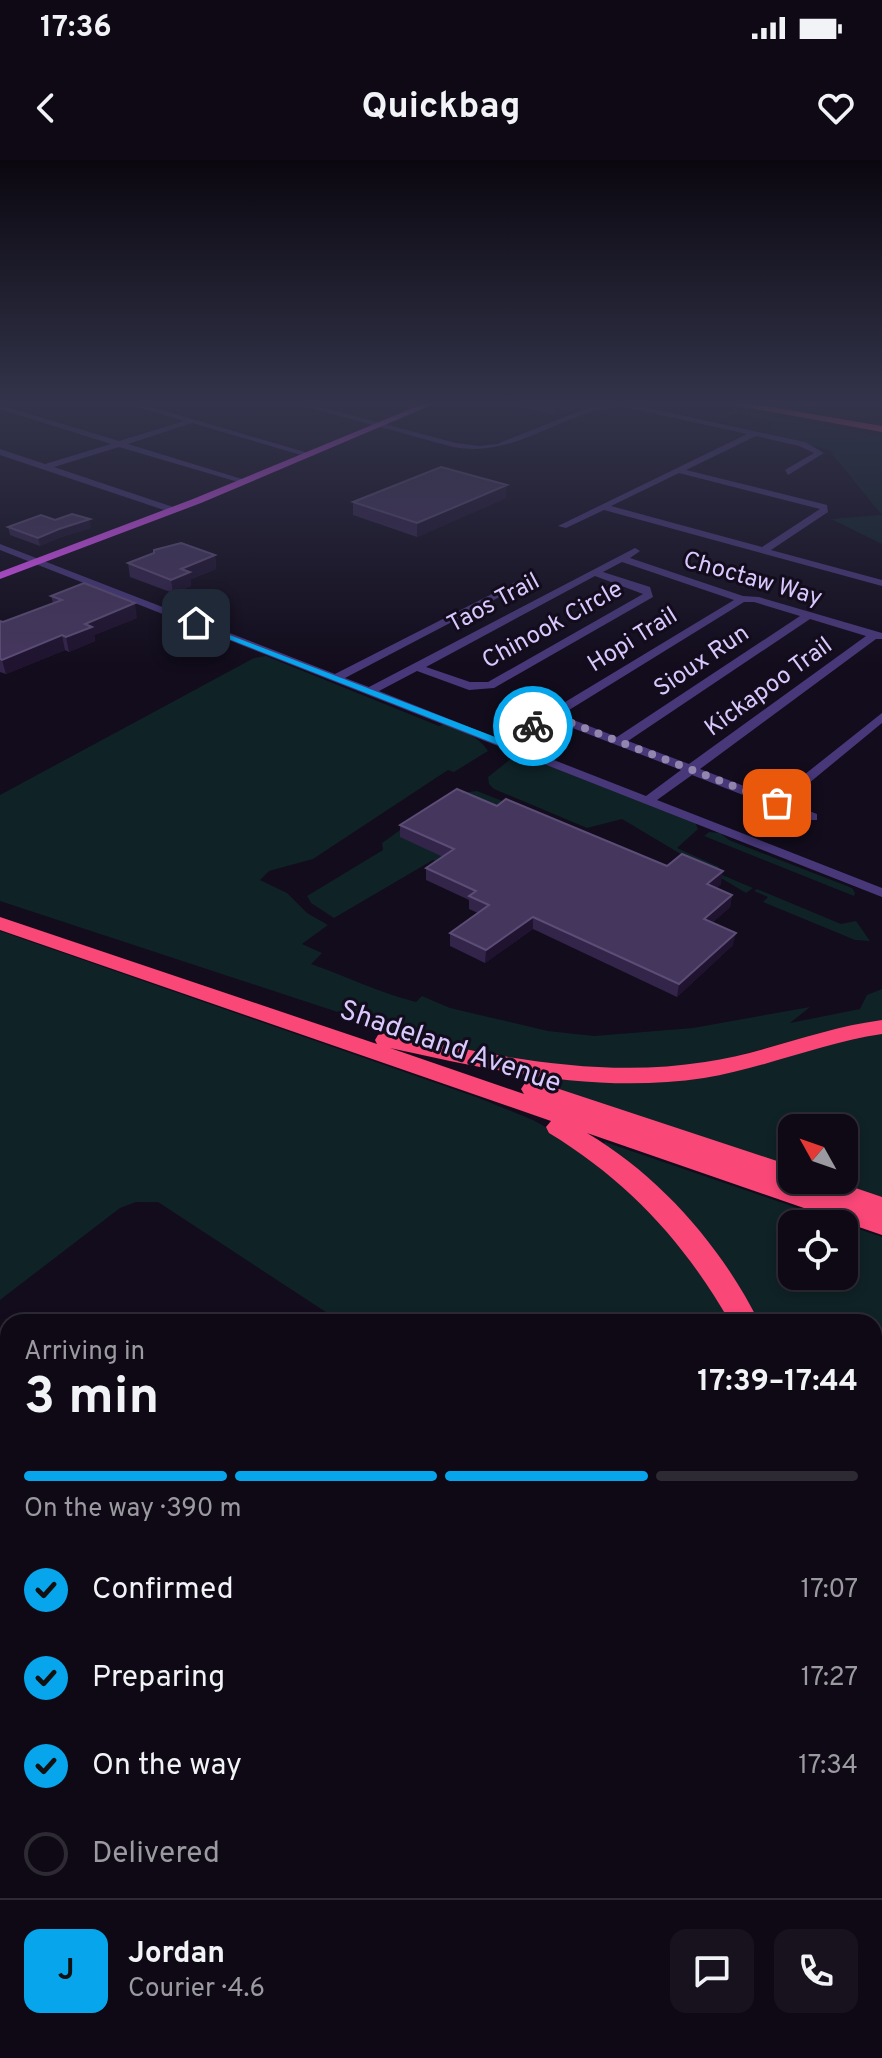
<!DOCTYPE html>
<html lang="en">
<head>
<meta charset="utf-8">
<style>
	:root { --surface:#0e0915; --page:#17121e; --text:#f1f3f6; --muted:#9b9aa0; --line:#2e2a34; --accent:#07a5eb }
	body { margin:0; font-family:Overpass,sans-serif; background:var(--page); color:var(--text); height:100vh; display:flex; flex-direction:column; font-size:30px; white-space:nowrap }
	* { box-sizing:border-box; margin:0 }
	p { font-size:26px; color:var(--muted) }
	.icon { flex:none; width:44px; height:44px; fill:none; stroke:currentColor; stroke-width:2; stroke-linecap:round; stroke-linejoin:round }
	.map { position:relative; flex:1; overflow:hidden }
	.drawer { position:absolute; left:0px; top:1154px; width:882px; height:744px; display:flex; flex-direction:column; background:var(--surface); border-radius:24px 24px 0 0; box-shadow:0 4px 12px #0003,0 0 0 2px var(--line) }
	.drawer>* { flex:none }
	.needle { width:52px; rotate:310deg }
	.tools { position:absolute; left:778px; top:954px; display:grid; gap:16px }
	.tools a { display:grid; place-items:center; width:80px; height:80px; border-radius:16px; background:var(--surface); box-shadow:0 4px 12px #0003,0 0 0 2px var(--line); font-size:40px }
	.pin { position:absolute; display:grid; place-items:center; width:68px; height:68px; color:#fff; margin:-34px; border-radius:16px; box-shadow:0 4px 12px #0006 }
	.courier { position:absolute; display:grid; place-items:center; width:80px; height:80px; margin:-40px; border:6px solid #07a5eb; border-radius:50%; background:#fff; color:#222; box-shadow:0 2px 10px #0007 }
	.headline em { font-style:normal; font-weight:700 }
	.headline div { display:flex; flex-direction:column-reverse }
	.headline { display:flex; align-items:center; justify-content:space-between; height:136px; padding:0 24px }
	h1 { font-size:52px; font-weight:700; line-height:60px }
	.bar { display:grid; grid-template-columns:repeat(4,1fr); gap:12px 8px; align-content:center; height:96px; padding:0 24px }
	.bar i { height:10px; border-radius:6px; background:var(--line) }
	.bar .current { background:var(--accent) }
	.bar p { grid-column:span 4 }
	.line { display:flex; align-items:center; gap:20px; padding:0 24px; border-top:2px solid var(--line) }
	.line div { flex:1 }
	.round { display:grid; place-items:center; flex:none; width:84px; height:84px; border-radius:16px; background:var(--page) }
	ol { padding:0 24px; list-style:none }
	li { display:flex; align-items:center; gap:24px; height:88px }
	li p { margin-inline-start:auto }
	li .icon { padding:8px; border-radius:50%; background:var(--accent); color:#111; stroke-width:4 }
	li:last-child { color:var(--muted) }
	li i { width:44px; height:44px; border:4px solid var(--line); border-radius:50% }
	.status { display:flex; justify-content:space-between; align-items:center; height:56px; padding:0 40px; background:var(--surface); direction:ltr }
	.status svg { height:22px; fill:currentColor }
	header { display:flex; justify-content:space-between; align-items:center; height:104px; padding:0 24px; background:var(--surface); font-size:36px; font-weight:700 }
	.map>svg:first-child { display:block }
</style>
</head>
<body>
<div class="status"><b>17:36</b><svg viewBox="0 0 49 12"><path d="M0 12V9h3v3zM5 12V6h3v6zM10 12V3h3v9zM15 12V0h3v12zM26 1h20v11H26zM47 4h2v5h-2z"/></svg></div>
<header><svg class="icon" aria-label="back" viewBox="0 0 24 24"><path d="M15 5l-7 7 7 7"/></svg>Quickbag<svg class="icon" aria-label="heart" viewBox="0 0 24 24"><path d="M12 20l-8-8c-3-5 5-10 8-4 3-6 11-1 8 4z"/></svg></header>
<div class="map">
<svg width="882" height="1898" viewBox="0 0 882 1898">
	<rect width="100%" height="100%" fill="#120c1c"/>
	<path fill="#0f2226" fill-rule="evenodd" d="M736,249L882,277V384L831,359L882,355L829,290L765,271L774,262L740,253L712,260Z
		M266,496L439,566L444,564C461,571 478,575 488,591L454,612L448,610L313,699L269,711L260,720L287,733L307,753L328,765L302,784L322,793L311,804C346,816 380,833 416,842L422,836L450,848L548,871L594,876L693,868L810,847L790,863L860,849L867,835L882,829V862L835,869L704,905L608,913L450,889L0,741V635L254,498Z
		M512,598L551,606L695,662L698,669L677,688L719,707L715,712L753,728L746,733L622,659L587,668L494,629L489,624L488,617Z
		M477,631L545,658L448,706L433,700L334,758L311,743L307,736L383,690L382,683C410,664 442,634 477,631Z
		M709,672L720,673L729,680L852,728L855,733L854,736L704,676Z
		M757,729L841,764L856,761L870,781L855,780L763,742L768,737L754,731Z
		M0,771L479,938L533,960L565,978L667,1060L734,1162H341L158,1042H136L120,1048L0,1140Z
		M882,869V1038L828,1020H844V968H792V1008L510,917L514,911L612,921Z
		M605,982L882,1077V1190L875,1225L882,1262V1321L874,1315V1162H751L601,987ZM792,1064H844V1116H792Z"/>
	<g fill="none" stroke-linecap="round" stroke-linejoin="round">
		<path stroke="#0a1137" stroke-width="2" d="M851,251L858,241"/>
		<path fill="#48387a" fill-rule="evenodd" d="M119,241H131L315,295L308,297L192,263L128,284L245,320V324L119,287L54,307L176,348L173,353L0,295V289L45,304L111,284L0,249V245L119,281L184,261Z
			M285,241H298L456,283L479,286L497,284L597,244L620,242L805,282L824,293L788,315L785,310L814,293L799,286L756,276L686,310L827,345L828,352L771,390L882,420V426L604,350L566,368L558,366L747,274L620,246C560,252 516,299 453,287ZM679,313L820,349L762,387L611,346Z
			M0,384L335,514L523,418L532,420L345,518L369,527L635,388L640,391L630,398L743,436L759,437L882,473V479H876L700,609L775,638L882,553V563L786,642L817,654V660H807L692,615L657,640L882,728V737L0,390ZM622,402L734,440L502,580L379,531L417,511L469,530L494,528L653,437L650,427L603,412ZM595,416L643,434L488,522H470L426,507ZM744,442H754L800,456L617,577L561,555ZM810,459L866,476L689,604L628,581ZM552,560L681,610L646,636L513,584Z"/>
		<path fill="#de53fa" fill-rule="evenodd" d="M430,241H441L201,343L0,419V412L193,339Z"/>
		<path fill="#f94778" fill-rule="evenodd" d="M712,241H735L882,266V272Z
			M0,757L377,884L375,880L378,875L386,873C491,895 597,919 705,902C765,893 821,868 882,860V874C821,883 765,908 704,918C598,934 494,911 390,888L524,934L521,929L525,923H541L792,1006V1020H832L882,1037V1075L587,973C661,1017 721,1086 759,1162H730C684,1082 628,1021 549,973L546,967L551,961L0,770Z
			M874,1310L882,1313V1344L874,1341Z"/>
	</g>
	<path fill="#33244a" d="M502,241H580V247L554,255L502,242Z
		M506,338L417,377L353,355V342Z
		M55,360L91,368L61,377L40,386L10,375L8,367Z
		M215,395L216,409L191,419V426L173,433L130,417L128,403Z
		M51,436L137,458L94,475L95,481L69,492L65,490L6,514L0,512V461L3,462L53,443Z
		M497,646L721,724L716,728L732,735L730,747L712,763L733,785L677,837L533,769L485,803L450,786V773L478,753L469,749V740L426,720V708L443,697L400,677V665Z"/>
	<path fill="#1f132f" d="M557,241H580V247L554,255L555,242Z
		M507,325L506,338L417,377V363Z
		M90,359L91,368L61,377L40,386L38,378L59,369Z
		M215,395L216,409L191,419V426L173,433L171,420L181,409Z
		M135,443L137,458L94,475L95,481L69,492L66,477L85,464Z
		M62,475L65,490L6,514L2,500Z
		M723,711L721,724L705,737L707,724Z
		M732,735L730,747L702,772L704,759Z
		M533,757V769L485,803L486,790Z
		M736,773L733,785L677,837L679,824Z"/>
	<path fill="#45365d" stroke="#5c4d76" stroke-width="2" d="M441,307L507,325L417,363L353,342Z
		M72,354L90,359L59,369L38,378L8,367L41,355L55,360Z
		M181,383L215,395L181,409L190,412L171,420L128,403L154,393V390Z
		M84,423L135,443L85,464L92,467L66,477L62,475L2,500L0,499V461L3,462L62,440L51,436Z
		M457,629L497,646L506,639L667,706L682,694L723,711L707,724L732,735L704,759L736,773L679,824L533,757L486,790L450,773L489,745L469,736L476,731L426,708L454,689L400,665Z"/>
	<linearGradient id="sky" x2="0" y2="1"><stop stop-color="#0a070f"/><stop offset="0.48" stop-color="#33344b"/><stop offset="1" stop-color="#33344b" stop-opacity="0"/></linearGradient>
	<rect width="882" height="507" fill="url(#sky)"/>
	<path fill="#07a5eb" d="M193,461L503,580L530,564L538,566L507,586H501L193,465Z"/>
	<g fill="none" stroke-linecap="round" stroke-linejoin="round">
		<path stroke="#9386ae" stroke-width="8" stroke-dasharray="0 14.4" d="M533,566L551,555L777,643"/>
	</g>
	<g text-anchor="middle" stroke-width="6" stroke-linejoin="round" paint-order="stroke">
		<g font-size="24" fill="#d9c8fd" stroke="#120c1c">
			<text transform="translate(753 418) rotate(16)" y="8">Choctaw Way</text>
			<text transform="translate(493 442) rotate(-28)" y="8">Taos Trail</text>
			<text transform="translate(552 464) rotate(-29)" y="8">Chinook Circle</text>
			<text transform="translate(632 479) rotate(-32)" y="8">Hopi Trail</text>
			<text transform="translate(701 500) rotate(-34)" y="8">Sioux Run</text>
			<text transform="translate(768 526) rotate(-36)" y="8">Kickapoo Trail</text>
		</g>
		<g font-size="28" fill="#d9c8fd" stroke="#120c1c">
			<text transform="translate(451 885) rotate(19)" y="10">Shadeland Avenue</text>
		</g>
	</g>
</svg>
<div class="tools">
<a><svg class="needle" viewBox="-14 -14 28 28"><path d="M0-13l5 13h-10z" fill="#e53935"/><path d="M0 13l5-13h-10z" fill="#9b9aa0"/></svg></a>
<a><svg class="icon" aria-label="locate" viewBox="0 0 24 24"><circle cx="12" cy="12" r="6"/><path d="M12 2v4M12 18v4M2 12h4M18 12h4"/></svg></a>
</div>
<div class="pin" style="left:777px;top:643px;background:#ea580c"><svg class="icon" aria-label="bag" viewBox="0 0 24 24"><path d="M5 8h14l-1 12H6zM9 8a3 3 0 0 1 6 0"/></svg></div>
<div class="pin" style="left:196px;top:463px;background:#1f2937"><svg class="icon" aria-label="home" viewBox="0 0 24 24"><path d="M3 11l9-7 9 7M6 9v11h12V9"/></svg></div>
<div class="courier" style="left:533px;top:566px"><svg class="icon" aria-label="bike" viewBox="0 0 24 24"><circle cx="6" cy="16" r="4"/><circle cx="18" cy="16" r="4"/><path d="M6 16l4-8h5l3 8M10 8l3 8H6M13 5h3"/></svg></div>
<section class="drawer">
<div class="headline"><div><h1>3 min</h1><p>Arriving in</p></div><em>17:39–17:44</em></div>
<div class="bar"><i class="current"></i><i class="current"></i><i class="current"></i><i></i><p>On the way · 390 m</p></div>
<ol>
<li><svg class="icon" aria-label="check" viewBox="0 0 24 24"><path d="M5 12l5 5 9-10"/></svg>Confirmed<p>17:07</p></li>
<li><svg class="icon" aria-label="check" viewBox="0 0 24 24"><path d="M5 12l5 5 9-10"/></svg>Preparing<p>17:27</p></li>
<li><svg class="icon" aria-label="check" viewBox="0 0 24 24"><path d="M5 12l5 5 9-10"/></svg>On the way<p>17:34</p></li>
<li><i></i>Delivered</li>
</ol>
<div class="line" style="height:144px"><b class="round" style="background:var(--accent);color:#111">J</b><div><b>Jordan</b><p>Courier · 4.6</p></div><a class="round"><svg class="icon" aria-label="chat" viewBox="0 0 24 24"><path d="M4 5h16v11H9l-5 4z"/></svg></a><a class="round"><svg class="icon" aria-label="phone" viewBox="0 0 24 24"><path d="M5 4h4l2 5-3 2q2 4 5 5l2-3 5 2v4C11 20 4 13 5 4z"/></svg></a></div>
</section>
</div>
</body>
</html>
